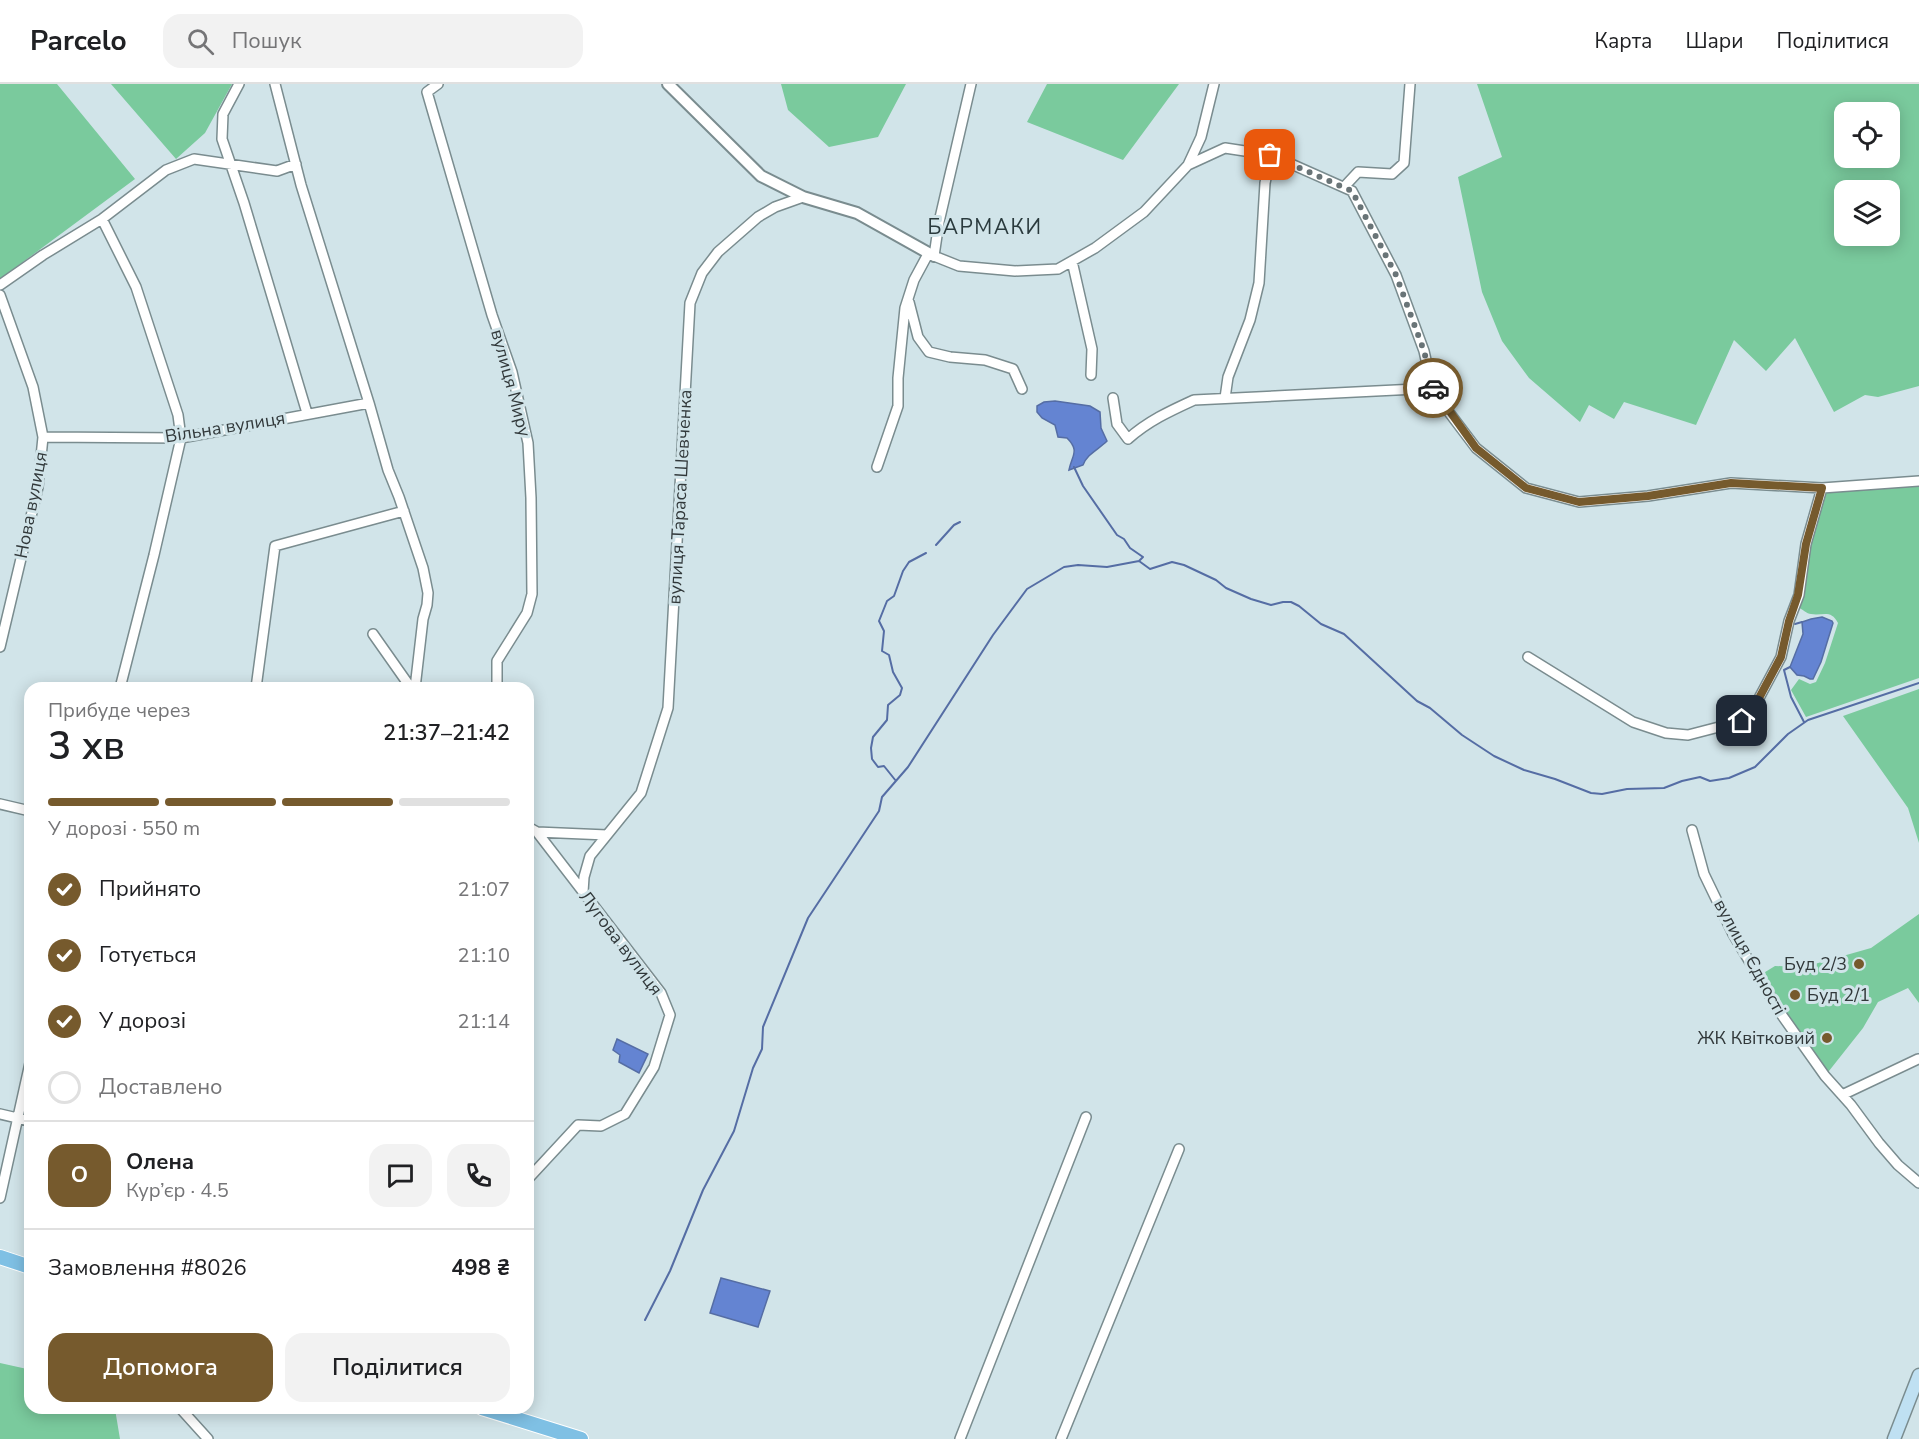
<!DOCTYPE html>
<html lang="uk">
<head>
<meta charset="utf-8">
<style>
	:root { --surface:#fff; --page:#f2f2f2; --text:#202124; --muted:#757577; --line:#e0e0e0; --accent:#765a2d }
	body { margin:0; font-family:"Nunito Sans",sans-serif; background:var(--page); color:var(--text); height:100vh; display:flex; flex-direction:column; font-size:22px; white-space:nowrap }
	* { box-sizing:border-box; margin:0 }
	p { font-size:20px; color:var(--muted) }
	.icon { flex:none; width:33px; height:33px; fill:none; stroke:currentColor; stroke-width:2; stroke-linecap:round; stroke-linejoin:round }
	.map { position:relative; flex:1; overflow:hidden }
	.details { position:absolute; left:24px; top:598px; width:510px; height:732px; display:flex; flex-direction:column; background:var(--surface); border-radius:18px; box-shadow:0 3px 15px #0003 }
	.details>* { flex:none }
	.fabs { position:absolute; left:1834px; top:18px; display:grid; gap:12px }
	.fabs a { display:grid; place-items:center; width:66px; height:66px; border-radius:12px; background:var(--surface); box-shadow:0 3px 15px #0003; font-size:30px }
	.pin { position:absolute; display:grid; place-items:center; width:51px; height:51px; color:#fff; margin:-26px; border-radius:12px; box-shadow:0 3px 9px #0006 }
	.courier { position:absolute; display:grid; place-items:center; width:60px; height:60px; margin:-30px; border:4px solid #765a2d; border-radius:50%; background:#fff; color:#222; box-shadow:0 2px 8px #0007 }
	.summary em { font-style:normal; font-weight:600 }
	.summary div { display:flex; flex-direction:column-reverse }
	.summary { display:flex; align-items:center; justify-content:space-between; height:102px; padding:0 24px }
	h1 { font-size:39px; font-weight:600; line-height:45px }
	.bar { display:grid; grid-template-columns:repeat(4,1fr); gap:9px 6px; align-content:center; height:72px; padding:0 24px }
	.bar i { height:8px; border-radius:4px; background:var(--line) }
	.bar .current { background:var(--accent) }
	.bar p { grid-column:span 4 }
	.line { display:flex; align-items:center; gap:15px; padding:0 24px; border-top:2px solid var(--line) }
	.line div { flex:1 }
	.round { display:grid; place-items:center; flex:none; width:63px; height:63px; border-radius:18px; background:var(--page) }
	ol { padding:0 24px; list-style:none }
	li { display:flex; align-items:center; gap:18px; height:66px }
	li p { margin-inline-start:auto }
	li .icon { padding:6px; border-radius:50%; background:var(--accent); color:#fff; stroke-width:4 }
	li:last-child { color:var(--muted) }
	li i { width:33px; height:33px; border:3px solid var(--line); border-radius:50% }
	.action { display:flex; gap:12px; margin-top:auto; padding:12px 24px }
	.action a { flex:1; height:69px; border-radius:18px; background:var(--accent); color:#fff; font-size:24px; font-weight:600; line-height:69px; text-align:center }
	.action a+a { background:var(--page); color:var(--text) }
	header { display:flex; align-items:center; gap:36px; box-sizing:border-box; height:84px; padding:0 30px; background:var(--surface); border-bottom:2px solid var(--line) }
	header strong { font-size:28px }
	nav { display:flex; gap:33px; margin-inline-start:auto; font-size:21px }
	.search { width:420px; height:54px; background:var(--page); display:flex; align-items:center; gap:15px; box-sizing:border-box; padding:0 21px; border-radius:18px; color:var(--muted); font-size:22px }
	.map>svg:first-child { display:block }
</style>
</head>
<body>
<header>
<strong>Parcelo</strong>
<div class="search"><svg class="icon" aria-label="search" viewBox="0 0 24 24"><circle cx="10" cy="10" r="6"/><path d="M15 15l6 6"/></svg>Пошук</div>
<nav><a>Карта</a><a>Шари</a><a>Поділитися</a></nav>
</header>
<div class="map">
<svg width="1919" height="1355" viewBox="0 0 1919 1355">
	<rect width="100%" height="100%" fill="#d1e4e9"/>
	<path fill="#7aca9d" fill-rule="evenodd" d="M0,0H57L135,95L0,195Z
		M111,0H232L205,49L176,75Z
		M781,0H906L878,53L829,63L788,26Z
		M1047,0H1179L1123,76L1027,38Z
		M1477,0H1919V302L1878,313L1865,311L1834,328L1795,254L1766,287L1734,256L1696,341L1624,318L1614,335L1589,321L1580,338L1529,294L1502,257L1482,208L1458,93L1502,73ZM1845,28H1890V74H1845ZM1845,106H1890V152H1845Z
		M1919,400V594L1806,633L1791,606L1799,595L1810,600L1816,598L1825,579L1838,539C1831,525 1823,532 1811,530C1807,530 1802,525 1798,523L1802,512L1810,461L1825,407Z
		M1919,605V759L1908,724L1843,632Z
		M1919,830V919L1908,904L1878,918L1863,944L1825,992L1757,893L1775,882L1804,883L1871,864Z
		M0,1279L27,1285L30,1284V1324L115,1325L120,1355H0Z"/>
	<path fill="#6484d2" stroke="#556da4" stroke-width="1.5" d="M1055,317L1090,322L1100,328L1101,344L1107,357C1098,366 1087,370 1083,381L1069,386C1072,371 1080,367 1067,354L1058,353L1055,341L1042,334L1037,328V322L1044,318Z
		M1822,533L1832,537L1833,539L1821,578L1813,595H1810L1804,592L1797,591L1790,583L1803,550L1802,538L1811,535Z
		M617,955L648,970L639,989L619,978L620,971L613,966Z
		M721,1194L770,1207L758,1243L710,1229Z"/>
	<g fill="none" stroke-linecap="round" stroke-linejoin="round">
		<path stroke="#556da4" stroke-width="2" d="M1074,383L1083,402L1117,451L1124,455L1130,464L1143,473L1139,477
			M936,461L954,441L960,438
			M1795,540L1802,538
			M1790,583L1784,586L1791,613L1804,638
			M896,697L884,682L878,683L872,675L871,664L873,653L887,636L888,621L900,611L902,604L893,588L889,571L882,567L884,547L879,537L887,517L894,512L903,487L909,478L926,469
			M645,1236L670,1187L703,1106L734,1047L753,984L762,965L763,943L808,834L879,727L882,713L908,683L993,551L1027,505L1064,483L1078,481L1107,483L1139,477L1150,485L1172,478L1184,481L1216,496L1226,504L1251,515L1271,521L1283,518H1291L1299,522L1321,540L1344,550L1417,617L1430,624L1462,651L1494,672L1524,686L1555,695L1591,709L1602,710L1627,705L1664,704L1682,697L1700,693L1710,697L1729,694L1755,683L1788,650L1808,636L1919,599"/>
		<g stroke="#7a8c8f" stroke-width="12">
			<path id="minor" d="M239,0L223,30L222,55L244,119L307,329
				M275,0L301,101L369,319L388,386L399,413L423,484L428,509L427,521L423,535L415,604
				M438,0L427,8L492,231L512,288L528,359L531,414L532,510L527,529L497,577V604
				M971,0L939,138L934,172L959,182L1015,187L1058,185L1095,164L1144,128L1188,81L1225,64L1271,71L1352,107L1396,191L1424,267L1433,307L1476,364L1526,404L1579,418L1648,412L1731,399L1822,404L1919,397
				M1188,81L1201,53L1214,0
				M1344,103L1358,88L1392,90L1404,79L1410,0
				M102,135L136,203L178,331L181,354L154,471L120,604
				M1072,177L1092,265L1091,291
				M0,201L43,171L102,135L166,86L194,75L277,87L296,80
				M0,211L33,303L43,353L38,403L0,563
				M909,218L918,253L929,268L950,273L985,276L1013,285L1022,305
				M1113,314L1117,340L1128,355C1148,337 1170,327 1194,316L1416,305L1433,307
				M1225,314L1228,293L1250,236L1259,199L1265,99L1271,71
				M43,353L181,354L369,319
				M877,383L898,322V294L905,224L914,196L928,170
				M373,550L411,604
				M1528,573L1633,638L1666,649L1688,651L1742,637L1758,616L1781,573L1789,537L1799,511L1806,460L1822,404
				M256,604L275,462L404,427
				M0,720L30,727
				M528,743L537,748L607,751
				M1692,746L1704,790L1733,850L1779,927L1825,992L1851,1021L1879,1059L1898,1081L1919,1099
				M583,808L584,793L590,772L641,709L668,624L690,219L702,189L718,168L758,133L775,123L803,113
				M1842,1011L1918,975
				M0,1030L30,1037
				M528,1095L578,1041L601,1042L625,1030L654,983L670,931L661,909L537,748
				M0,1114L30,979
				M180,1324L208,1355
				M960,1355L1086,1033
				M1061,1355L1179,1065"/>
		</g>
		<g stroke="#7a8c8f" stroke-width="14">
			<path id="tertiary" d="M668,0L761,92L803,113L857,129L934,172"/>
		</g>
		<g stroke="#7a8c8f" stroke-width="15">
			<path id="secondary" d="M1894,1355L1919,1291"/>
		</g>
		<g stroke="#fff" stroke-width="16">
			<path id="primary" d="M0,1173L30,1183
				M482,1324L581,1355"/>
		</g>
		<use href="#minor" stroke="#fff" stroke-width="9"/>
		<use href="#tertiary" stroke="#fff" stroke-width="10"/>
		<use href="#secondary" stroke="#bfe0f2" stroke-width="12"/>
		<use href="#primary" stroke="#7fc0e4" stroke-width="14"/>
	</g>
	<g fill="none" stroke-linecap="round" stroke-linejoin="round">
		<path stroke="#697477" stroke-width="6" stroke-dasharray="0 10.8" d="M1270,71L1352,107L1396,191L1424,267L1433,304"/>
		<path stroke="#765a2d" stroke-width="8" d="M1433,304L1476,364L1526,404L1579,418L1648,412L1731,399L1822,404L1806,460L1798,511L1789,537L1781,573L1758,616L1742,637"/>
	</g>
	<g fill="#765a2d" stroke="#d1e4e9" stroke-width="2">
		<circle cx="1859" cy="880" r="6"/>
		<circle cx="1795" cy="911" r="6"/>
		<circle cx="1827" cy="954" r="6"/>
	</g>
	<g text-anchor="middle" stroke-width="6" stroke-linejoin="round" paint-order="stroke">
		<g font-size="18" fill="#31383a" stroke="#d1e4e9">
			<text transform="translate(511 299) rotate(75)" y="6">вулиця Миру</text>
			<text transform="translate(225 343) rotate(-9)" y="6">Вільна вулиця</text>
			<text transform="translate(680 413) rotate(-87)" y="6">вулиця Тараса Шевченка</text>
			<text transform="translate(31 421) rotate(-79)" y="6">Нова вулиця</text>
			<text transform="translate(621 859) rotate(53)" y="6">Лугова вулиця</text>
			<text transform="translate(1750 873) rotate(61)" y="6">вулиця Єдності</text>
		</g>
		<g font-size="18" fill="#31383a" stroke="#d1e4e9" text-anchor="end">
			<text x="1847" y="886">Буд 2/3</text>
			<text x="1807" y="917" text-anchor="start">Буд 2/1</text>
			<text x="1815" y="960">ЖК Квітковий</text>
		</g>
		<g font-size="21" letter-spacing="1.5" fill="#2a3a3d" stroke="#d1e4e9">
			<text x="985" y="150">БАРМАКИ</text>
		</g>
	</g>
</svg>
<div class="fabs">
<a><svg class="icon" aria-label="locate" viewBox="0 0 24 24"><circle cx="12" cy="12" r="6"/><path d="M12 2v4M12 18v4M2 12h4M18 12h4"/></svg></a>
<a><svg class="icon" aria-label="layers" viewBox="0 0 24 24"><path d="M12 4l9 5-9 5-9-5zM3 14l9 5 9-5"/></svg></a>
</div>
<div class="pin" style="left:1270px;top:71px;background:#ea580c"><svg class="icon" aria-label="bag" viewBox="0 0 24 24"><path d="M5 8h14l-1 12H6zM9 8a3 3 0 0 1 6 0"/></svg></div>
<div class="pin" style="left:1742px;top:637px;background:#1f2937"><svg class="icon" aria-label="home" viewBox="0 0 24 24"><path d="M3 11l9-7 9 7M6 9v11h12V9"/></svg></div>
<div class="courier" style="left:1433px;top:304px"><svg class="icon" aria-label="car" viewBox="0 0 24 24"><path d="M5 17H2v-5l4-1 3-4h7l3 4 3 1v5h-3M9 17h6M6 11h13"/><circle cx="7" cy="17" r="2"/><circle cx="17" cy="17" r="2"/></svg></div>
<section class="details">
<div class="summary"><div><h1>3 хв</h1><p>Прибуде через</p></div><em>21:37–21:42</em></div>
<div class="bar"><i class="current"></i><i class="current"></i><i class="current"></i><i></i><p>У дорозі · 550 m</p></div>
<ol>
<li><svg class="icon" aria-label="check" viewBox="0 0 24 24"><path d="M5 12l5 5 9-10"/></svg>Прийнято<p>21:07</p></li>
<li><svg class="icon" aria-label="check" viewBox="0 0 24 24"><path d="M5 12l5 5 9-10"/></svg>Готується<p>21:10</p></li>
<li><svg class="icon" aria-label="check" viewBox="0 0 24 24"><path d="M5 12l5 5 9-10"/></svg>У дорозі<p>21:14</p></li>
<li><i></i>Доставлено</li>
</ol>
<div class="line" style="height:108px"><b class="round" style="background:var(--accent);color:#fff">О</b><div><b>Олена</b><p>Кур’єр · 4.5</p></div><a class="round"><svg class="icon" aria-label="chat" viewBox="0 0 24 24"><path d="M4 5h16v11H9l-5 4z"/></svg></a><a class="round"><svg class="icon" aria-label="phone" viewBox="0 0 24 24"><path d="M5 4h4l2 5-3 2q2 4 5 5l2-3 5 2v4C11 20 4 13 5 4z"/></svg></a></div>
<div class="line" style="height:78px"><div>Замовлення #8026</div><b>498 ₴</b></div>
<div class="action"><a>Допомога</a><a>Поділитися</a></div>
</section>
</div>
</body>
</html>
